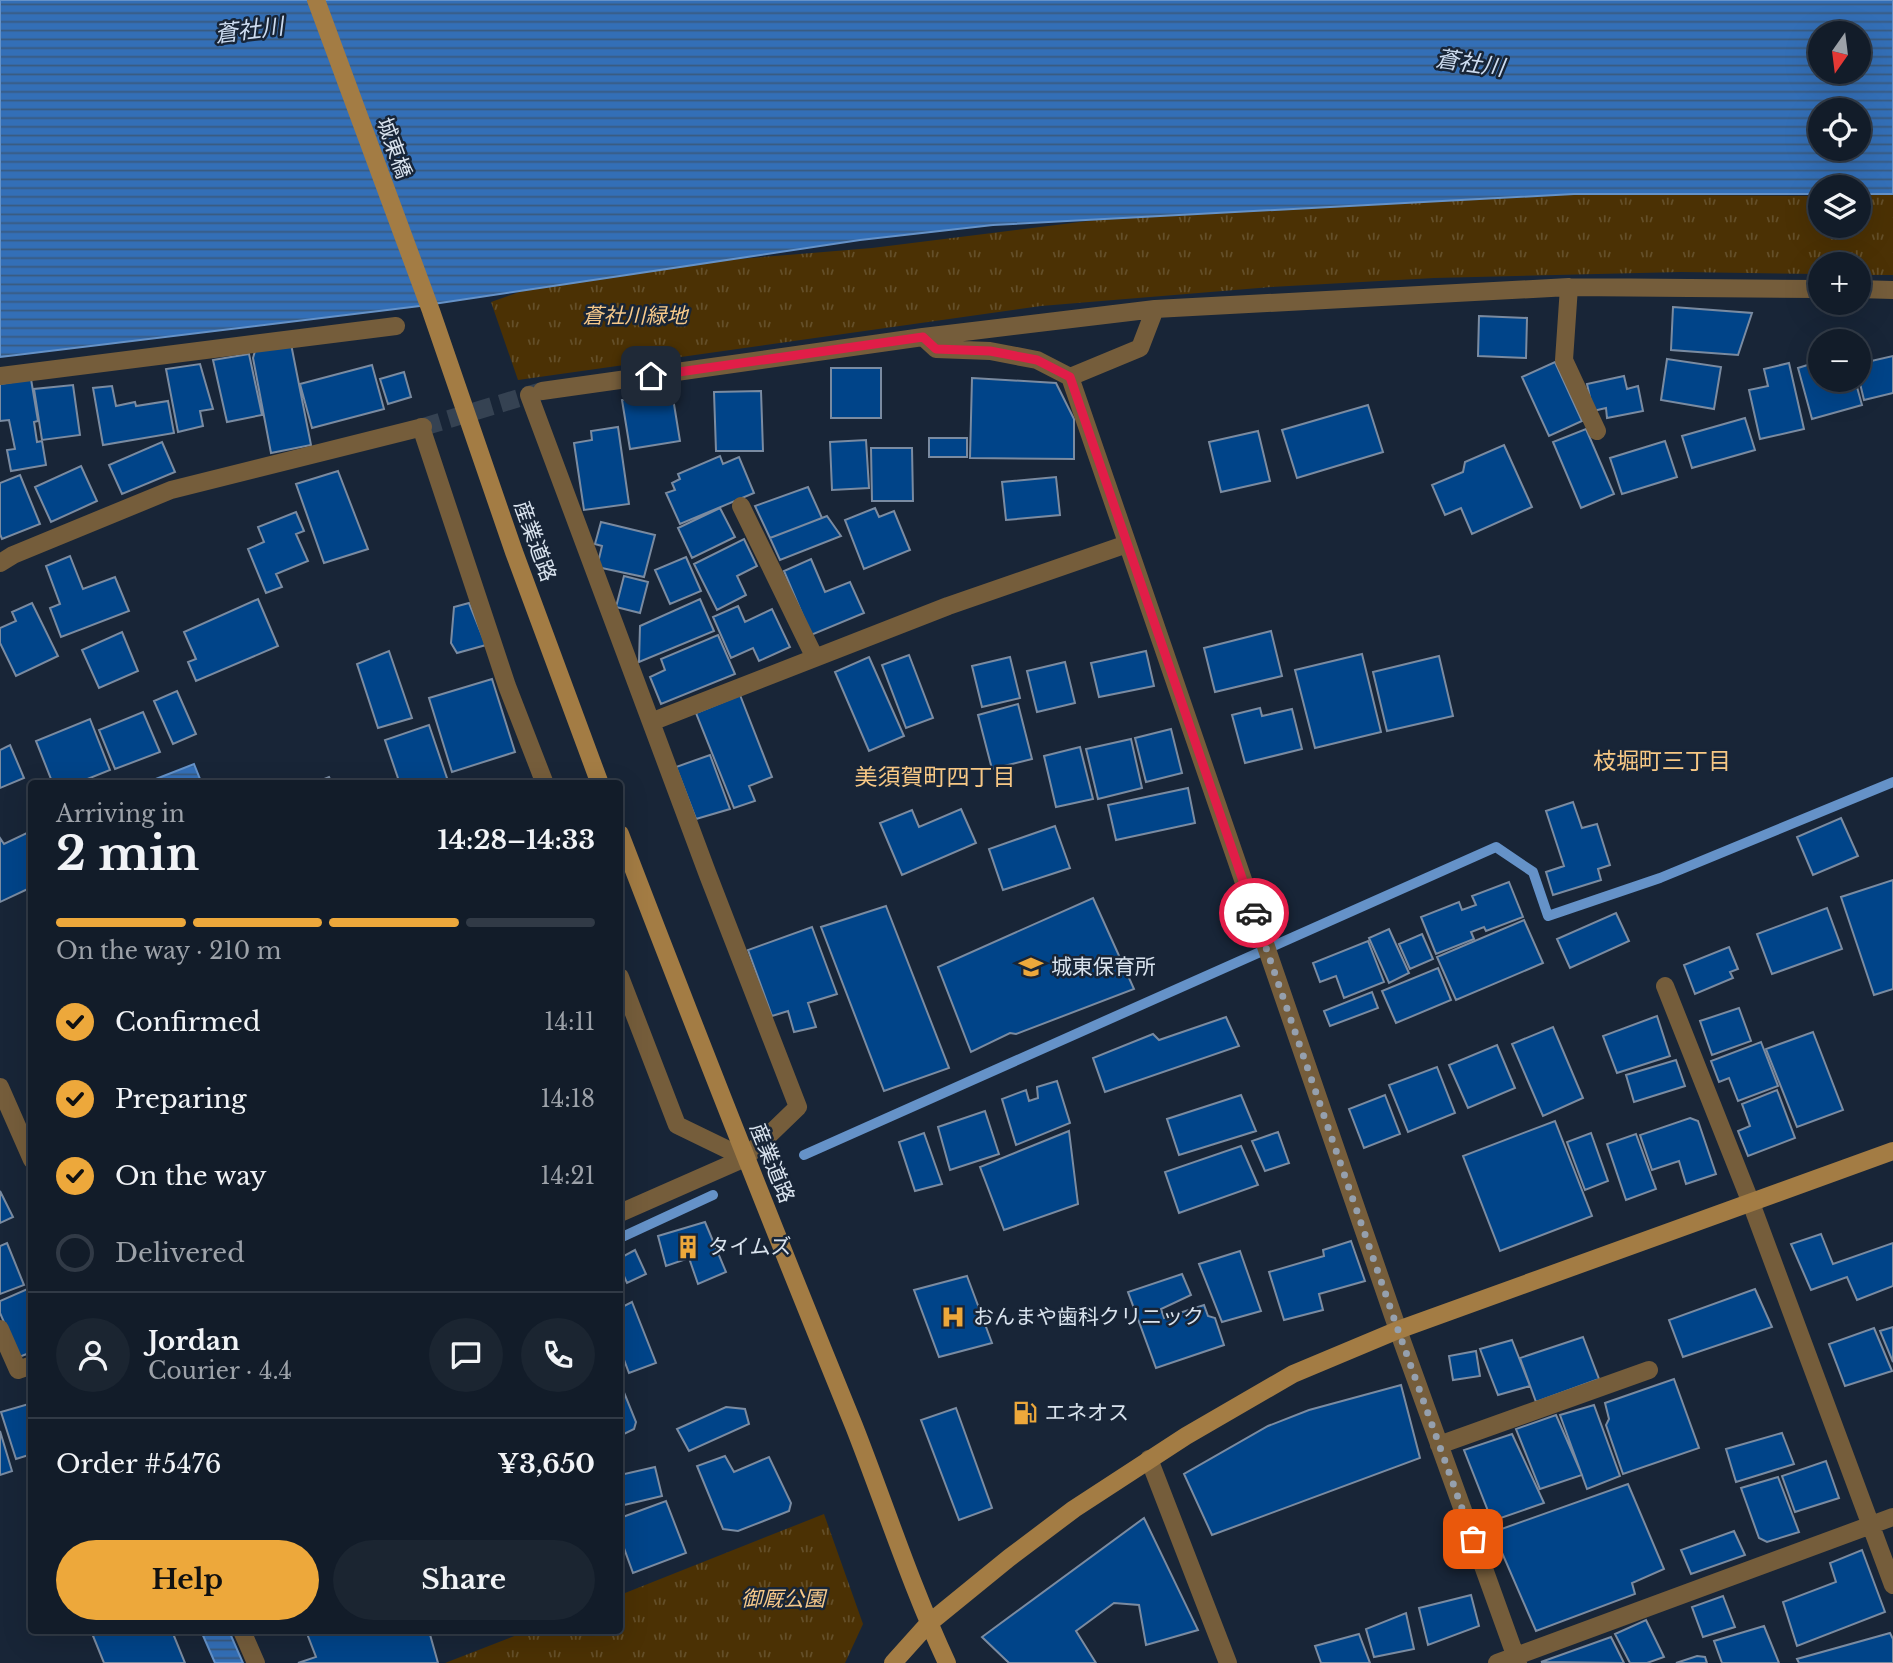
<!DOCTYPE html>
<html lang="en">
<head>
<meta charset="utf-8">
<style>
	:root { --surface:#121c29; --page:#1b2531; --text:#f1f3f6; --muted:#9ca1a8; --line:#313a46; --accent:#eda83b }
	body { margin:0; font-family:"Libre Baskerville","Noto Sans JP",serif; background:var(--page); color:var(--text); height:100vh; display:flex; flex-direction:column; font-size:26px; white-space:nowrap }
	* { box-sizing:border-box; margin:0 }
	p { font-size:23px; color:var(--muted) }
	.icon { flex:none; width:38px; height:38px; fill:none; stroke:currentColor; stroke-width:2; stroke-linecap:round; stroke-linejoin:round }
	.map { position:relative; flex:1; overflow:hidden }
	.sheet { position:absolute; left:28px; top:780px; width:595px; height:854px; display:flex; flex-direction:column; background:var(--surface); border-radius:7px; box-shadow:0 7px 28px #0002,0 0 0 2px var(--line) }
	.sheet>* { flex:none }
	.needle { width:46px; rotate:194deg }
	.tools { position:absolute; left:1808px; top:21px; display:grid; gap:14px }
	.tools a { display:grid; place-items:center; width:63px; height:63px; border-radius:50%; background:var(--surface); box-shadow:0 7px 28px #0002,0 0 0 2px var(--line); font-size:35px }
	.pin { position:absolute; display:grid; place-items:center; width:60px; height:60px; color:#fff; margin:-30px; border-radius:14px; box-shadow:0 4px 10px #0006 }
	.courier { position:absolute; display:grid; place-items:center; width:70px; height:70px; margin:-35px; border:5px solid #e11d48; border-radius:50%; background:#fff; color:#222; box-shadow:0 2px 9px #0007 }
	.overview em { font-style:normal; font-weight:800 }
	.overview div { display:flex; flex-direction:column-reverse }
	.overview { display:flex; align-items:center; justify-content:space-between; height:119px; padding:0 28px }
	h1 { font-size:46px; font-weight:800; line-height:52px }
	.bar { display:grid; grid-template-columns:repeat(4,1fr); gap:10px 7px; align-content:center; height:84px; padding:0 28px }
	.bar i { height:9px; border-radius:5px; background:var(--line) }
	.bar .selected { background:var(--accent) }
	.bar p { grid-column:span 4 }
	.line { display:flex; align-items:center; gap:18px; padding:0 28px; border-top:2px solid var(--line) }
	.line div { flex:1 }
	.round { display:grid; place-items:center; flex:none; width:74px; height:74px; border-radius:37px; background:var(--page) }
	ol { padding:0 28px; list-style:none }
	li { display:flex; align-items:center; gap:21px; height:77px }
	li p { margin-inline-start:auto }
	li .icon { padding:7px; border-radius:50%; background:var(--accent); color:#111; stroke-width:4 }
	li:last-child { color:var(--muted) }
	li i { width:38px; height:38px; border:4px solid var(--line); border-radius:50% }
	.cta { display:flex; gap:14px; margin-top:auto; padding:14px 28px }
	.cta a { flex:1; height:80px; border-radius:42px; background:var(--accent); color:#111; font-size:28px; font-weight:800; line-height:80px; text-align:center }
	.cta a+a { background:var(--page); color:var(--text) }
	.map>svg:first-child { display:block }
</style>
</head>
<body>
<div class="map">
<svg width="1893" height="1663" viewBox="0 0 1893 1663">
	<defs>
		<pattern id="park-tufts" width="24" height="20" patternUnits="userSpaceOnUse" patternTransform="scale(1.75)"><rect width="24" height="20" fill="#4b3104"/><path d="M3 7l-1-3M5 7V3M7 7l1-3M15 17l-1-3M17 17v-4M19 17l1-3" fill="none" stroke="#644f29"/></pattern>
		<pattern id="water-rules" width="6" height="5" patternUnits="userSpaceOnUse" patternTransform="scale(1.75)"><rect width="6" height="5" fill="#336fb7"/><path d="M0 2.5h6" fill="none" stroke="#3a5a7f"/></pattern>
	</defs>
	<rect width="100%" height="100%" fill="#182537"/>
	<path fill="url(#park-tufts)" d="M1536,194L1820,196V226H1858L1859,195H1893V275H1859L1858,264H1820V274L1681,272L1434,278L1271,287L1041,306L518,380L491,302L547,282L630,268L872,248L1176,210Z
		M824,1514L863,1624L845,1663H445L527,1631H620V1595Z"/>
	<path fill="url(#water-rules)" stroke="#6592c8" stroke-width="2" fill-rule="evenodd" d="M0,0H1893V194H1859L1858,187H1820V194H1574L993,225L860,240L420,306L0,357ZM1820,33H1858V72H1820ZM1820,110H1858V149H1820Z
		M194,764L202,784H143Z
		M201,1631H229L243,1663H215Z"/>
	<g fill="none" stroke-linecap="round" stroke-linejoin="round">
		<path stroke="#6592c8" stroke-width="10" d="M804,1155L1496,847L1533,872L1548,916L1660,878L1893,782
			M620,1238L713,1195"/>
	</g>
	<path fill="#004489" stroke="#7a8ba1" stroke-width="2" d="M1673,307L1752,313L1738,355L1671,350Z
		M1479,316L1527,318L1526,358L1478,356Z
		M291,344L311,445L271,453L253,358L255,351Z
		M249,354L262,415L227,422L213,360Z
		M1893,356V393L1864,400L1858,375V364Z
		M1667,359L1721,367L1714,409L1661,400Z
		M1820,361V380H1855L1862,405L1812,419L1798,368Z
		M1555,362L1582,421L1549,436L1522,377Z
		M1789,363L1804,429L1760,439L1749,390L1768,386L1764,369Z
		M200,364L213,409L200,411L203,426L178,432L166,369Z
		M372,365L384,409L312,428L300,384Z
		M831,368H881V418H831Z
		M404,372L411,397L388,404L380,379Z
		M1624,376L1627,389L1638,386L1643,411L1607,418L1606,408L1593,411L1587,384Z
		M972,378L1056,383L1074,419V459L970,458Z
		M31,379L38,421L34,422L37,442L42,441L46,465L11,471L7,450L15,449L9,420L0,421V384Z
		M73,385L80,435L42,440L34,389Z
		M112,386L116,406L135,402L136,406L168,401L174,433L103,445L93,388Z
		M761,391L763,451H716L714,392Z
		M672,392L680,441L630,449L622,400Z
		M1368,405L1383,452L1297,478L1282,430Z
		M1745,418L1755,450L1692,468L1682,436Z
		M618,427L629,504L584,510L574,443L592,440L591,431Z
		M1586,429L1614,494L1581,508L1553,442Z
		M1258,431L1270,481L1221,492L1209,442Z
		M929,438H967V457H929Z
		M866,440L869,488L832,490L830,442Z
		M1665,441L1677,477L1622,494L1610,458Z
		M162,442L175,472L122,494L109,465Z
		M1504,445L1532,507L1472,534L1461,508L1445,515L1432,485L1463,472L1465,462Z
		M871,448H912L913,501H872Z
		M720,456L723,464L739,457L754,493L680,524L666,493L675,490L672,483L680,479L678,474Z
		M81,466L97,501L51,522L35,487Z
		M338,471L368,549L324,563L296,484Z
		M20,475L40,524L2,539L0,534V483Z
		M1056,477L1060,515L1006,520L1002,482Z
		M808,487L822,518L770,538L755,506Z
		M720,508L735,537L692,558L678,528Z
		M875,508L879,517L894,511L910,550L864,569L845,520Z
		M296,512L304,531L296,534L308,561L276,574L282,587L266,593L248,549L264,542L258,527Z
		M827,516L841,536L780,560L770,538Z
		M601,522L655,535L644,577L597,567L602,546L595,544Z
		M744,539L757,566L737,576L746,595L717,610L694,564Z
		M70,556L83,589L115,577L129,611L61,637L50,608L60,604L46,566Z
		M686,557L701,591L670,604L655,570Z
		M811,559L825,592L850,582L864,613L811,635L784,571Z
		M624,576L648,582L640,613L616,607Z
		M258,599L278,646L196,681L188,662L196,659L184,632Z
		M700,599L714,631L639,662L640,626Z
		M32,603L58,656L16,676L0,643V628L16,621L12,612Z
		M469,603L486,645L457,653L451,643L454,607Z
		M738,606L745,622L772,609L790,647L759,661L753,648L731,658L713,617Z
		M1271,631L1282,676L1215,692L1204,648Z
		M122,632L138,671L99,688L82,650Z
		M718,635L735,674L661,704L650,677L665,670L661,659Z
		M389,651L412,718L378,728L357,664Z
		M1146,651L1154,686L1099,697L1091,663Z
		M1362,654L1381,732L1315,748L1295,670Z
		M909,655L933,718L906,728L882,665Z
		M1439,656L1453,716L1387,731L1373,672Z
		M869,657L904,736L869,751L835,672Z
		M1010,657L1020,698L982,707L972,666Z
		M1065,662L1075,703L1037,712L1027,671Z
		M492,679L515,752L452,772L429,698Z
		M177,691L196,734L173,744L154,701Z
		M740,695L772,777L749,786L755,801L734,808L696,713Z
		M1018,704L1032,759L992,769L978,715Z
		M1260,708L1262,716L1292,709L1302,749L1245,763L1232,715Z
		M143,712L160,752L115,769L99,730Z
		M90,719L110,770L75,784H53L36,741Z
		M429,725L449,784H400L385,740Z
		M1171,729L1182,773L1146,782L1135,738Z
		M1131,739L1142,788L1098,799L1086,749Z
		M10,745L24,778L0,788V750Z
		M1080,747L1093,799L1056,807L1044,756Z
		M710,755L730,809L696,819L676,767Z
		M329,777L332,784H312Z
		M1188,788L1195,823L1116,840L1108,805Z
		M1573,802L1582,828L1597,824L1610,865L1598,869L1601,880L1553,895L1546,872L1564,866L1546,811Z
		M961,809L976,843L902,875L880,823L912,810L919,827Z
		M1841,818L1858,856L1813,875L1797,837Z
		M1055,826L1070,868L1003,890L989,849Z
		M31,831L32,887L0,902V838L4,844Z
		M1893,880V989L1874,995L1841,897Z
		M1509,882L1523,917L1486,931L1484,927L1471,932L1474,939L1436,954L1421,917L1459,902L1462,910L1476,905L1472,896Z
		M1093,898L1134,989L1016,1034L1010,1033L971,1052L938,967Z
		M886,906L949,1068L884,1091L821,927Z
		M1827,908L1842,949L1772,974L1757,934Z
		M1616,913L1629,941L1570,968L1557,939Z
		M1524,920L1543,963L1456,1000L1437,957Z
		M812,927L837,994L808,1003L816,1027L794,1032L788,1011L772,1016L748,950Z
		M1389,929L1409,973L1389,983L1369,938Z
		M1422,934L1433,959L1410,969L1399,944Z
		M1368,941L1384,982L1344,998L1336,976L1320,982L1313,963Z
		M1729,947L1738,969L1730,972L1733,978L1695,994L1684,965Z
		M1438,968L1451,1000L1396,1023L1382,991Z
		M1372,992L1378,1008L1330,1026L1324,1011Z
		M1739,1008L1751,1041L1712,1055L1700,1021Z
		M1657,1016L1670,1056L1617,1073L1603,1036Z
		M1226,1017L1239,1046L1105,1092L1093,1058L1153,1034L1159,1040Z
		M1553,1027L1583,1098L1543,1116L1512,1044Z
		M1813,1032L1843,1110L1797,1127L1766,1049Z
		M1761,1042L1778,1086L1738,1101L1729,1078L1719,1082L1711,1061Z
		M1497,1045L1515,1088L1468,1108L1449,1065Z
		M1676,1060L1685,1086L1634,1102L1626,1075Z
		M1437,1067L1455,1113L1408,1132L1389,1085Z
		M1057,1081L1070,1123L1016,1145L1002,1099L1026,1090L1029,1101L1038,1098L1037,1087Z
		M1777,1090L1795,1138L1748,1156L1738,1131L1750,1126L1742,1104Z
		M1241,1095L1256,1131L1179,1155L1167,1119Z
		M1385,1095L1400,1134L1364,1148L1349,1109Z
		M985,1111L999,1154L950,1170L938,1127Z
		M1690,1118L1698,1121L1716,1174L1686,1184L1679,1161L1652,1170L1640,1135Z
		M1555,1121L1592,1216L1500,1251L1463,1156Z
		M1069,1131L1078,1204L1004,1230L980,1167Z
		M1278,1132L1289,1163L1265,1171L1252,1141Z
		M924,1133L942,1184L915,1191L899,1142Z
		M1591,1133L1608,1181L1585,1190L1567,1142Z
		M1636,1134L1656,1189L1626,1200L1607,1144Z
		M1241,1146L1258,1185L1179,1213L1165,1172Z
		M0,1191L13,1217L0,1223Z
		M705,1222L726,1272L698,1284L689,1258L666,1266L658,1236Z
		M1821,1234L1833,1264L1893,1243V1286L1857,1300L1847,1277L1811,1290L1791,1244Z
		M1351,1241L1365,1281L1319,1294L1323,1310L1284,1320L1269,1272L1324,1256L1323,1250Z
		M7,1243L24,1285L0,1294V1246Z
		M635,1250L646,1274L627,1283L620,1267V1258Z
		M1240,1251L1261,1311L1222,1322L1199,1264Z
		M1182,1274L1191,1295L1161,1309L1164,1318L1204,1305L1208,1316L1215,1318L1224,1345L1156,1368L1128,1292Z
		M967,1276L992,1343L939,1357L914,1290Z
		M32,1287V1352L19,1357L0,1313V1301Z
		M1755,1289L1772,1327L1683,1357L1669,1320Z
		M632,1302L656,1363L629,1373L620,1349V1308Z
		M1893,1327V1362L1880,1331Z
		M1874,1328L1892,1371L1845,1386L1829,1344Z
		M1583,1337L1599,1379L1536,1402L1520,1358Z
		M1512,1340L1530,1386L1498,1395L1480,1349Z
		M1476,1351L1480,1376L1453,1380L1449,1356Z
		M1674,1379L1699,1448L1623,1474L1606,1425L1609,1419L1605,1403Z
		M1401,1385L1420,1458L1212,1535L1184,1474L1268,1426L1309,1410Z
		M623,1390L636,1422L634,1429L620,1436V1391Z
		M32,1403V1454L16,1459L1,1412Z
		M1594,1405L1620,1476L1587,1489L1560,1415Z
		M726,1407L745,1409L749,1424L689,1451L677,1429Z
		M956,1408L992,1508L959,1520L921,1420Z
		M1556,1415L1582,1475L1540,1489L1516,1429Z
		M0,1431L12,1471L0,1475Z
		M1782,1433L1794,1464L1736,1482L1726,1449Z
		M1512,1434L1544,1503L1492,1521L1464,1450Z
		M725,1456L734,1472L769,1457L791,1503L789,1511L738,1531L723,1529L697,1466Z
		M1826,1461L1839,1498L1795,1512L1782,1476Z
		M655,1467L662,1496L620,1506V1475Z
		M1778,1477L1799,1532L1767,1542L1759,1538L1741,1488Z
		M1628,1484L1664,1569L1632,1583L1635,1594L1536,1631L1493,1532Z
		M666,1501L686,1553L633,1573L620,1537V1518Z
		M1144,1518L1198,1630L1146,1645L1139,1605L1114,1603L1076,1631L1096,1663H1009L982,1637Z
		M1734,1531L1745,1555L1691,1574L1681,1550Z
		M1862,1550L1885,1612L1797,1646L1783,1602L1836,1582L1830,1563Z
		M1471,1595L1479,1626L1428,1645L1419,1608Z
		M1723,1596L1735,1627L1703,1637L1692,1607Z
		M1406,1613L1414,1649L1374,1657L1366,1629Z
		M1646,1620L1664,1657L1647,1663H1630L1615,1634Z
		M1764,1626L1779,1663H1722L1714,1641Z
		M91,1631H172L185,1663H104Z
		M306,1631H429L438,1663H298L316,1657Z
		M1890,1633L1893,1639V1663H1799L1797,1659Z
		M1359,1634L1370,1663H1321L1315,1646Z
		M1611,1637L1624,1663L1541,1662Z
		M1697,1656L1705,1657L1707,1663H1676Z"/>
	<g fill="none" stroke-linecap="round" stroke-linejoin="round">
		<path stroke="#354252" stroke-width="18" stroke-dasharray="18 9" stroke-linecap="butt" d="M423,427L542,391"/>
		<path stroke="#755d3b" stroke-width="18" d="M1569,287L1564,360L1597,431
			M1858,289L1893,290
			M923,337L1155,309L1569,287L1820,289
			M0,376L396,326
			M1070,377L1140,348L1155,309
			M542,391L923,337L936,349L990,351L1037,360L1070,377L1398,1330L1518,1663
			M529,395L708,875L798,1107L745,1158L620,1213
			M421,427L507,686L545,784
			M741,506L815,658
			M0,563L13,555L171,490L423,427
			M651,722L948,606L1127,544
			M620,977L677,1125L745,1158
			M1665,986L1751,1203L1893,1585
			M0,1087L32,1160
			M0,1329L18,1370L32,1365
			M1439,1445L1649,1370
			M1149,1459L1228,1663
			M242,1631L256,1663
			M1497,1663L1893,1517"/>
		<path stroke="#a37c44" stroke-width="18" d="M316,0L431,311L514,552L600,784
			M620,834C696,1032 774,1230 854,1426C885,1505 911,1586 947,1663
			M893,1663L928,1624L1009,1558L1074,1509L1186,1436L1293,1374L1398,1330L1893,1151"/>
	</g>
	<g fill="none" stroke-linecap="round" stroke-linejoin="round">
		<path stroke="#95a0ae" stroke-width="7" stroke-dasharray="0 12.6" d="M1254,913L1398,1330L1473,1539"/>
		<path stroke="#e11d48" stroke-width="9" d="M651,376L923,337L936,349L990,351L1037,360L1070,377L1254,913"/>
	</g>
	<defs>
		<g id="school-bare" transform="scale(1.89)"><path d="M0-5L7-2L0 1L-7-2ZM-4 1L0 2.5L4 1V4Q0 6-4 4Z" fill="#eda83b" stroke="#182537" stroke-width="2.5" paint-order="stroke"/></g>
		<g id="building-bare" transform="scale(1.89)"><path d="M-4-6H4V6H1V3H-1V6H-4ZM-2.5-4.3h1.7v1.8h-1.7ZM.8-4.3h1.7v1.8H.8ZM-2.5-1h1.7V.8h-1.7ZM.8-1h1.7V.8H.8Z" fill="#eda83b" stroke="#182537" stroke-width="2.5" paint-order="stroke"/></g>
		<g id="hospital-bare" transform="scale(1.89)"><path d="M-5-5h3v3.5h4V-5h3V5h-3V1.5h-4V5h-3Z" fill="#eda83b" stroke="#182537" stroke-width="2.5" paint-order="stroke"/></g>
		<g id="fuel-bare" transform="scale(1.89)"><path d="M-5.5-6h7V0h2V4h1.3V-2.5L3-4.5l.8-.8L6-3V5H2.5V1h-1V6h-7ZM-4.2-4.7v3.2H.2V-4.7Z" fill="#eda83b" stroke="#182537" stroke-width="2.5" paint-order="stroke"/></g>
	</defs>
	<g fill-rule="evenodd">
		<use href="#school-bare" x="1031" y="967"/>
		<use href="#building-bare" x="688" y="1247"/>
		<use href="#hospital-bare" x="953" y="1317"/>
		<use href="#fuel-bare" x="1025" y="1413"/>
	</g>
	<g text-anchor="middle" stroke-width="5" stroke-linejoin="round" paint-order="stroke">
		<g font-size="21" fill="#d9e3ee" stroke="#182537">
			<text transform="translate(394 148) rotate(70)" y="7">城東橋</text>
			<text transform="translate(535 541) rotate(70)" y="7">産業道路</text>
			<text transform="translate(772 1163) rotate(68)" y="7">産業道路</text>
		</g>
		<g font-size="21" font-style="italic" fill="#f7c98a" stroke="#182537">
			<text x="635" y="323">蒼社川緑地</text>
			<text x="783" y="1606">御厩公園</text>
		</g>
		<g font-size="21" fill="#d9e3ee" stroke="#182537" text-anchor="start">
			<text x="1051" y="974">城東保育所</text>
			<text x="708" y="1254">タイムズ</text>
			<text x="973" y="1324">おんまや歯科クリニック</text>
			<text x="1045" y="1420">エネオス</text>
		</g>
		<g font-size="23" font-style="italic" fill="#cddcf0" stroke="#182537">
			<text transform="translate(249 30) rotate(-7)" y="8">蒼社川</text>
			<text transform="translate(1470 63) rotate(8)" y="8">蒼社川</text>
		</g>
		<g font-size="23" fill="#f7c885" stroke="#182537">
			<text x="1662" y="769">枝堀町三丁目</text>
			<text x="935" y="785">美須賀町四丁目</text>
		</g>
	</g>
</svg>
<div class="tools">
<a><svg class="needle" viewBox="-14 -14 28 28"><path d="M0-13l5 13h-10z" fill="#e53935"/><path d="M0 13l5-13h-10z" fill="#9ca1a8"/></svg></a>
<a><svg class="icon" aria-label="locate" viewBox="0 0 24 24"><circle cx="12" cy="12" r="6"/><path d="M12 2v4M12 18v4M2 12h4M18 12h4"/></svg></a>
<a><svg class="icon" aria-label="layers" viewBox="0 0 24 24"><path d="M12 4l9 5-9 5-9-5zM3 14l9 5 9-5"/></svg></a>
<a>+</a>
<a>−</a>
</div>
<div class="pin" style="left:1473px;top:1539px;background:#ea580c"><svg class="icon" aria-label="bag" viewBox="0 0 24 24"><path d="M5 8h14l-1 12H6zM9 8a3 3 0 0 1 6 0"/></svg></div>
<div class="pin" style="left:651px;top:376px;background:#1f2937"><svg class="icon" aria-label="home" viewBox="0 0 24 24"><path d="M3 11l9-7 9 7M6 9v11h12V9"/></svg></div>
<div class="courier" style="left:1254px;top:913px"><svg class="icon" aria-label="car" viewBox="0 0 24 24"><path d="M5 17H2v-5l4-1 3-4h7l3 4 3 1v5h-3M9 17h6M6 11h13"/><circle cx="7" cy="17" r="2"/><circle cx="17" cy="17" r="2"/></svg></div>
<section class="sheet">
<div class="overview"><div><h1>2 min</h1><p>Arriving in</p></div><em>14:28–14:33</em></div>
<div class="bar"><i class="selected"></i><i class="selected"></i><i class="selected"></i><i></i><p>On the way · 210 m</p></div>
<ol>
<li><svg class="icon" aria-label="check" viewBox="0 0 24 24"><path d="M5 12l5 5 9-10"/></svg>Confirmed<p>14:11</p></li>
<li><svg class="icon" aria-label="check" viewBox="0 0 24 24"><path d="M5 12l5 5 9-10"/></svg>Preparing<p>14:18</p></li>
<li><svg class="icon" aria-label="check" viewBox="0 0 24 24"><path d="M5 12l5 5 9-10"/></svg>On the way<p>14:21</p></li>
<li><i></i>Delivered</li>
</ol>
<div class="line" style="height:126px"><a class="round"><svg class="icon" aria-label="person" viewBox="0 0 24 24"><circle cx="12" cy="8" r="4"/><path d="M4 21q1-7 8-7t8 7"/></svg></a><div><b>Jordan</b><p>Courier · 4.4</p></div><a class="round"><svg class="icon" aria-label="chat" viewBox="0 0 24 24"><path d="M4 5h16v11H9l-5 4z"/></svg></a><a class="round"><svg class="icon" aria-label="phone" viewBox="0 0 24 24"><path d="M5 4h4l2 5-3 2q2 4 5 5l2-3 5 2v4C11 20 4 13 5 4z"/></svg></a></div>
<div class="line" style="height:91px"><div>Order #5476</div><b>¥3,650</b></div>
<div class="cta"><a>Help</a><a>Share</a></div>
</section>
</div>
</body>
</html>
